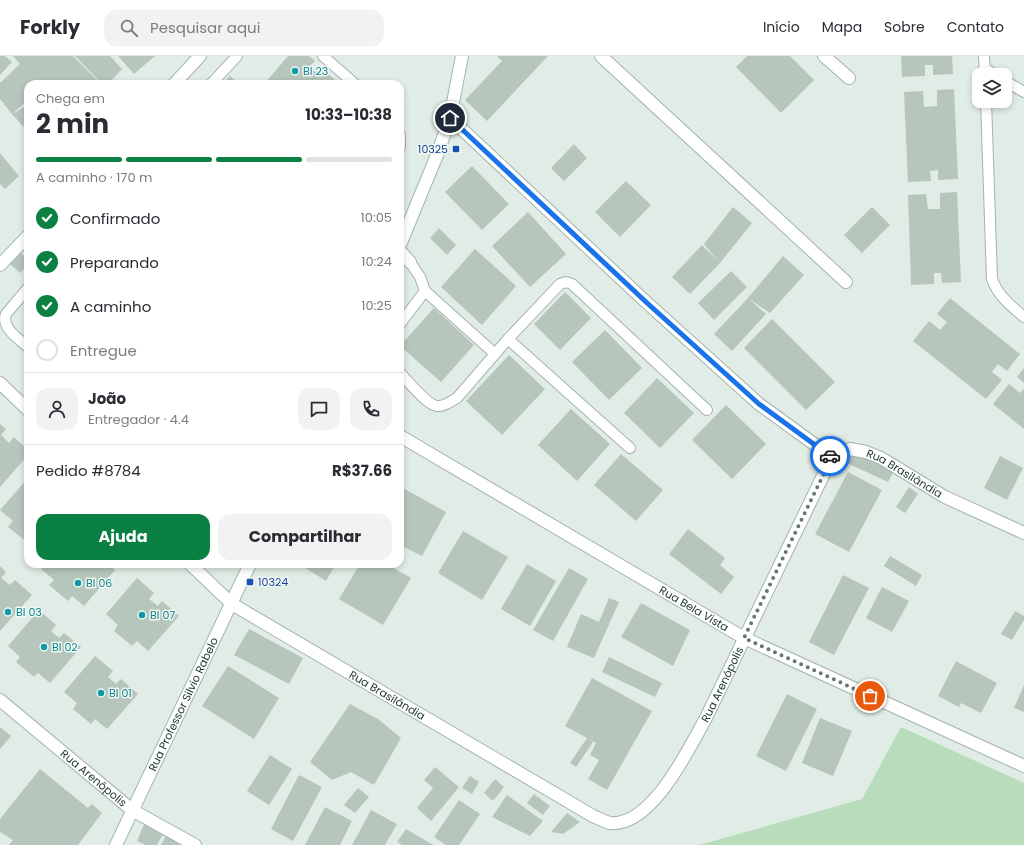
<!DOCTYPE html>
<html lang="pt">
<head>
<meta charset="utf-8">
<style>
	:root { --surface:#fff; --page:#f2f2f3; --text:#2b2b33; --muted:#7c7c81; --line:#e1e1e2; --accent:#0b8043 }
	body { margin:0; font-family:Poppins,sans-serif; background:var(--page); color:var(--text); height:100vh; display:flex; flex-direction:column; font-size:15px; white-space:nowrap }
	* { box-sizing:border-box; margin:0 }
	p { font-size:13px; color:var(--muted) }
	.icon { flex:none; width:22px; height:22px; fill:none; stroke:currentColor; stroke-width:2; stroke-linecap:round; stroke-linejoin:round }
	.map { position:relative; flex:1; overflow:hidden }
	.panel { position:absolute; left:24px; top:24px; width:380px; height:488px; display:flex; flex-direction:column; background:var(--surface); border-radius:12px; box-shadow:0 2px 6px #0003 }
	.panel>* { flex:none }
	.fabs { position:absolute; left:972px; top:12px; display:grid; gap:8px }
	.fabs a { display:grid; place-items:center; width:40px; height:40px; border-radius:8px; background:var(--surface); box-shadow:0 2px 6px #0003; font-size:20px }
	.pin { position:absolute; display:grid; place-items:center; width:34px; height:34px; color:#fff; margin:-17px; border:2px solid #fff; border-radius:50%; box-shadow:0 1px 4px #0007 }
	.courier { position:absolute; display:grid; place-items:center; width:40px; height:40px; margin:-20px; border:3px solid #1a73e8; border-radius:50%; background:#fff; color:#222; box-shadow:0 1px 5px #0007 }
	.headline em { font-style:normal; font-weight:700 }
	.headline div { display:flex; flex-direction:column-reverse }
	.headline { display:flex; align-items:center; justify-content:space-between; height:68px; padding:0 12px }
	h1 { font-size:26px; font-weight:700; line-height:30px }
	.bar { display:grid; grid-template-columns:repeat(4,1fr); gap:6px 4px; align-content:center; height:48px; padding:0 12px }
	.bar i { height:5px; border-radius:3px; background:var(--line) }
	.bar .current { background:var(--accent) }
	.bar p { grid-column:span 4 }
	.line { display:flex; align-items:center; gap:10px; padding:0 12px; border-top:1px solid var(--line) }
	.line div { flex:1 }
	.round { display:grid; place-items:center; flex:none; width:42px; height:42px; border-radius:12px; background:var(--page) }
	ol { padding:0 12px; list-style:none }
	li { display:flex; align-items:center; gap:12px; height:44px }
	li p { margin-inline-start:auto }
	li .icon { padding:4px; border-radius:50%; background:var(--accent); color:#fff; stroke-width:4 }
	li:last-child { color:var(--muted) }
	li i { width:22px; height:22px; border:2px solid var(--line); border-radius:50% }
	.primary-button { display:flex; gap:8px; margin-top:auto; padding:8px 12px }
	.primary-button a { flex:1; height:46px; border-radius:12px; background:var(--accent); color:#fff; font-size:16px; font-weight:700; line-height:46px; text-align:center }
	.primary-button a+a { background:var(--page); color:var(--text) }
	header { display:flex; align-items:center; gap:24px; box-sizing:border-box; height:56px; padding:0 20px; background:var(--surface); border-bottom:1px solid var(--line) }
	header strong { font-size:19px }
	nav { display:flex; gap:22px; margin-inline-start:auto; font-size:14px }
	.search { width:280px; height:36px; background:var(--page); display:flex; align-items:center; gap:10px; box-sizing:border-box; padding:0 14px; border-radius:12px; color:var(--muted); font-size:15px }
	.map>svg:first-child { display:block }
</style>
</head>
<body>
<header>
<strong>Forkly</strong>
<div class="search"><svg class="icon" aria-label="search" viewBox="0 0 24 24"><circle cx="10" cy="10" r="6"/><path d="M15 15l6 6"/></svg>Pesquisar aqui</div>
<nav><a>Início</a><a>Mapa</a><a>Sobre</a><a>Contato</a></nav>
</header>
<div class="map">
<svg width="1024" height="789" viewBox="0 0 1024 789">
	<rect width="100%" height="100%" fill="#e0ece5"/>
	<path fill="#b9ddbc" d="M901,671L1024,727V789H699L862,743Z"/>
	<path fill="#b6c6bd" d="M0,0H5L12,6L0,19Z
		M13,0H73L101,28H28V44L12,58L28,49V76L12,58L0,43V27L20,8Z
		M75,0H110L122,13L108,28H102Z
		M118,0H155L134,18Z
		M288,0H309L315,5L309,11L318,18L322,13L340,28H268L266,26Z
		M497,0H548L487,65L465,44L502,5Z
		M747,0H790L814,24L781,57L736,11Z
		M901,0H952L953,18L933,19V9H925V20L902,21Z
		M230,20L239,28H223Z
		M954,33L958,123L938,124V114L930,115L931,125L908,126L904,36L923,35L924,51L937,50V34Z
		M574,88L587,102L564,125L551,112Z
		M0,97L19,120L5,133L0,128Z
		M472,110L509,148L482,174L445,136Z
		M626,125L651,149L620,181L595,156Z
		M957,136L961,226L942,227L941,217H934V228L911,229L908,139L926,138L928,153H940V137Z
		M733,151L752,167L720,207L690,238L672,221L702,189L718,205L704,188Z
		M872,151L890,169L862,197L844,179Z
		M528,156L566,198L530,231L492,190Z
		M439,172L456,189L447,199L430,182Z
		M475,193L516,230L482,269L441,231Z
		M21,197L28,204V209L20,217L10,208Z
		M783,200L804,219L770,257L748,242Z
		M731,215L747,231L714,264L698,247Z
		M565,236L591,262L560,294L534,268Z
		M748,242L766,258L732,295L714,278Z
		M950,242L1020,298L1007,315L998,308L992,316L1002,324L986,343L913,285L929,265L940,274L947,266L937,258Z
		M434,252L474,289L441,326L400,290Z
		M772,263L835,326L806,354L744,292Z
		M605,274L642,312L609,344L572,306Z
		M509,299L545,333L502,379L466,345Z
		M1024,312V327L1017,321Z
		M657,322L694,357L660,392L624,357Z
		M1009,328L1020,337L1024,333V373L993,348Z
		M726,349L766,388L732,423L692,384Z
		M571,353L610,388L577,425L538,389Z
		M0,368L6,373L1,379L9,387L14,381L28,394V399L0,431Z
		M852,395L894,414L888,426L847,407Z
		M621,398L663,434L636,465L594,429Z
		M1000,400L1023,412L1007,444L984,432Z
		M848,416L882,434L849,496L815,478Z
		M28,422V485L27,486L8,471L13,465L0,454Z
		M909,431L918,438L905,457L896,451Z
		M403,432L446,456L422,500L400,489V437Z
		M688,473L725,502L720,509L734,521L721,538L669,498Z
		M463,475L508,501L482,544L438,517Z
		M890,500L922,519L916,530L884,510Z
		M46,508H108L115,514L84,550L72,540L68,545L49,529L54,524L41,513Z
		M299,508H336L326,525Z
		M360,508H387L411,522L383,569L339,543Z
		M527,508L556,525L530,570L501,553Z
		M0,510L6,516L1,522L10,529L15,524L32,539L0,575Z
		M569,512L588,523L553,585L533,574Z
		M843,519L869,532L834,599L809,586Z
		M137,522L154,537L149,543L158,550L162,545L179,560L148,595L137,585L132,590L114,575L118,569L106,558Z
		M882,531L909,545L892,576L866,562Z
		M609,542L619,546L594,602L567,591L581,558L599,566Z
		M641,547L690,574L673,610L621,581Z
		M39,554L56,569L51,575L59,582L64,577L81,591L50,627L38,617L34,621L16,606L20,601L8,590Z
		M1015,555L1024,560V564L1012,584L1001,578Z
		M249,573L303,602L289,628L234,599Z
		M95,600L113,615L108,621L116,628L121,623L138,638L107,673L95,663L91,668L73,653L77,647L64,636Z
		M609,601L662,627L655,641L602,616Z
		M956,605L997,627L981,657L961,647L959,651L938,640Z
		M228,610L279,642L254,683L202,650Z
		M592,622L652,655L607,734L588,723L599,704L590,699L596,687L589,683L593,686L576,711L570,707L587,682L565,670Z
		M1024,629V656L1014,652Z
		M787,638L817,653L786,715L756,700Z
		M350,648L378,663L401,682L374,729L351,716L332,724L310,706Z
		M820,662L852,675L833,720L802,707Z
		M0,671L11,680L0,693Z
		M270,699L292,713L269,749L247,735Z
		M435,711L459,731L431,765L417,752L433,732L424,724Z
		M40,713L88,752L92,748L102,757L78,789H9L13,784L0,776V763Z
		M299,719L322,731L293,785L271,773Z
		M470,720L479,726L472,738L462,732Z
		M495,723L504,731L493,745L484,737Z
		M358,732L369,741L355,757L344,749Z
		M534,738L550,750L543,759L527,747Z
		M507,739L543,765L530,780L492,761Z
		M459,744L480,758L459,789H446L434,781Z
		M325,751L352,765L340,789H305Z
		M371,754L397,768L385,789H352Z
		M567,757L580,766L563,778L551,776Z
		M145,766L164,776L157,789H146L137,785Z
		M406,773L433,789H402L397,786Z
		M167,778L180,786L178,789H161Z"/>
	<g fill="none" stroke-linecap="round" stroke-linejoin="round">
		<g stroke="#a3b4ab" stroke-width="12">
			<path id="lane" d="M323,0L355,28
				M984,0L985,19
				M984,12L996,19
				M1005,25L1024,36
				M211,28L237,0
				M986,45L992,223C998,240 1011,250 1024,261
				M400,79V91
				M410,206L420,221L425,235L494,297
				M28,232L6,258C1,272 19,283 28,291
				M400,268L425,235
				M508,283L560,228L566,226L572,228L707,354
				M400,317C408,325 427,349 437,350C444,351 451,345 457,342L508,283L630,392"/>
		</g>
		<g stroke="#a3b4ab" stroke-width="14">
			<g id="street">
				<path d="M601,0L846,226"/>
				<path d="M824,0L849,22"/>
				<path d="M174,28L200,0"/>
				<path d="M450,62L646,246L759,348L832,401"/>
				<path d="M400,195L410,206"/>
				<path d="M0,209L28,180"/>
				<path d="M0,327L28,354"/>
				<path id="s1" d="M400,380L744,582L1024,710"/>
				<path id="s2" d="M832,401L850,393L866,396L881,402L945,441L1024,477"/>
				<path id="s3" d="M190,508L232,548L593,760C598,762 605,766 610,767C652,771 689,692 706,662L832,401"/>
				<path id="s4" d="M0,644L132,754L195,789"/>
			</g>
		</g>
		<g stroke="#9fb8ab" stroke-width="14">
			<g id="secondary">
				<path d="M400,189L437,99L450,62L462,0"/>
				<path id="s5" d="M116,789L250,508"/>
			</g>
		</g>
		<use href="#lane" stroke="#fff" stroke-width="10"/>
		<use href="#street" stroke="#fff" stroke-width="12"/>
		<use href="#secondary" stroke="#fff" stroke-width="12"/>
	</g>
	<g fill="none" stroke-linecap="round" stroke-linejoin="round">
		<path stroke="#647a6f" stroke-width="4" stroke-dasharray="0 7.2" d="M830,400L832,401L744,582L870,640"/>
		<path stroke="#1a73e8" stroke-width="5" d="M450,62L646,246L759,348L830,400"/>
	</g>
	<g fill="#0f9aa8" stroke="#f1f8f3" stroke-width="1.5">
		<circle cx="295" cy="15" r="4"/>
		<circle cx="78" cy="527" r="4"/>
		<circle cx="8" cy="556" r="4"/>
		<circle cx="142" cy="559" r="4"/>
		<circle cx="44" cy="591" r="4"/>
		<circle cx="101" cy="637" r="4"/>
	</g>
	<g fill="#1a4fb4" stroke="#f1f8f3" stroke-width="1.5">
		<rect x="452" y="89" width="8" height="8" rx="2"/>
		<rect x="246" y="522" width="8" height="8" rx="2"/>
	</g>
	<g text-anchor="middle" stroke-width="3" stroke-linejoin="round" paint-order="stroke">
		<g font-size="11" fill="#0d838f" stroke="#f1f8f3" text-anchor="start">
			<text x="303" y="19">Bl 23</text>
			<text x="86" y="531">Bl 06</text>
			<text x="16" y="560">Bl 03</text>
			<text x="150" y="563">Bl 07</text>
			<text x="52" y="595">Bl 02</text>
			<text x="109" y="641">Bl 01</text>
		</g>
		<g font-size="11" fill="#164399" stroke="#f1f8f3" text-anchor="end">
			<text x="448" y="97">10325</text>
			<text x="258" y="530" text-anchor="start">10324</text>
		</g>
		<g font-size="11" fill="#213c30" stroke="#f1f8f3">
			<text dy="4" stroke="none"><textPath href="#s2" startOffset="80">Rua Brasilândia</textPath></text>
			<text dy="4" stroke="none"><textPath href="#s1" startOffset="341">Rua Bela Vista</textPath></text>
			<text dy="4" stroke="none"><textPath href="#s3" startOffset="681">Rua Arenópolis</textPath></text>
			<text dy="4" stroke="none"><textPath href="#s3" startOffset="238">Rua Brasilândia</textPath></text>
			<text dy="4" stroke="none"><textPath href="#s5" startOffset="156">Rua Professor Silvio Rabelo</textPath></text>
			<text dy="4" stroke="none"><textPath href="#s4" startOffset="122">Rua Arenópolis</textPath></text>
		</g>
	</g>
</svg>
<div class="fabs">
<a><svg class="icon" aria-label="layers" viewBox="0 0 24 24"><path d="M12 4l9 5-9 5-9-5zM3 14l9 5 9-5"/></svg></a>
</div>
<div class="pin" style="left:870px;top:640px;background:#ea580c"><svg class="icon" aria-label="bag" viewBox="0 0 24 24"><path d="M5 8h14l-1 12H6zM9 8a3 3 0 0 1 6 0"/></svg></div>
<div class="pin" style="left:450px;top:62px;background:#1f2937"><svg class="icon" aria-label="home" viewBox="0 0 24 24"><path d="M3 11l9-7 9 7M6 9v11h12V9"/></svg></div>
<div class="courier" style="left:830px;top:400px"><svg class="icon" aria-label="car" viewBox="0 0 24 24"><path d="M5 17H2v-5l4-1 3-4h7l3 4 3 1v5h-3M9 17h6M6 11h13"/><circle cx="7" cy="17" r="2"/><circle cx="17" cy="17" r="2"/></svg></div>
<section class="panel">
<div class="headline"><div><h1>2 min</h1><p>Chega em</p></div><em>10:33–10:38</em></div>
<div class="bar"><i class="current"></i><i class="current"></i><i class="current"></i><i></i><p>A caminho · 170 m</p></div>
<ol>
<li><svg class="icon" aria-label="check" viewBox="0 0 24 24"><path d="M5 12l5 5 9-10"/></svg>Confirmado<p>10:05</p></li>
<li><svg class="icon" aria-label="check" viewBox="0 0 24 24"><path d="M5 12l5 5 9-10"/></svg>Preparando<p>10:24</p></li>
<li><svg class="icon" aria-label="check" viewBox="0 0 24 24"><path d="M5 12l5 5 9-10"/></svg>A caminho<p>10:25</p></li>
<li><i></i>Entregue</li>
</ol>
<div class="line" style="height:72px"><a class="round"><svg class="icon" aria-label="person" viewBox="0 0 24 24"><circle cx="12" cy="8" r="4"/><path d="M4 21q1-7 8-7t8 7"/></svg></a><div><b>João</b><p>Entregador · 4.4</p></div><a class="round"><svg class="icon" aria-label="chat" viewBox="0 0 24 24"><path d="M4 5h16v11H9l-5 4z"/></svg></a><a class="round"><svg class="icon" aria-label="phone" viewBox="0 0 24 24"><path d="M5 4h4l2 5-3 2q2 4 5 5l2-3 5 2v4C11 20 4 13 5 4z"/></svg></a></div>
<div class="line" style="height:52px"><div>Pedido #8784</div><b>R$37.66</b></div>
<div class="primary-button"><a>Ajuda</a><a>Compartilhar</a></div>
</section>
</div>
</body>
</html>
